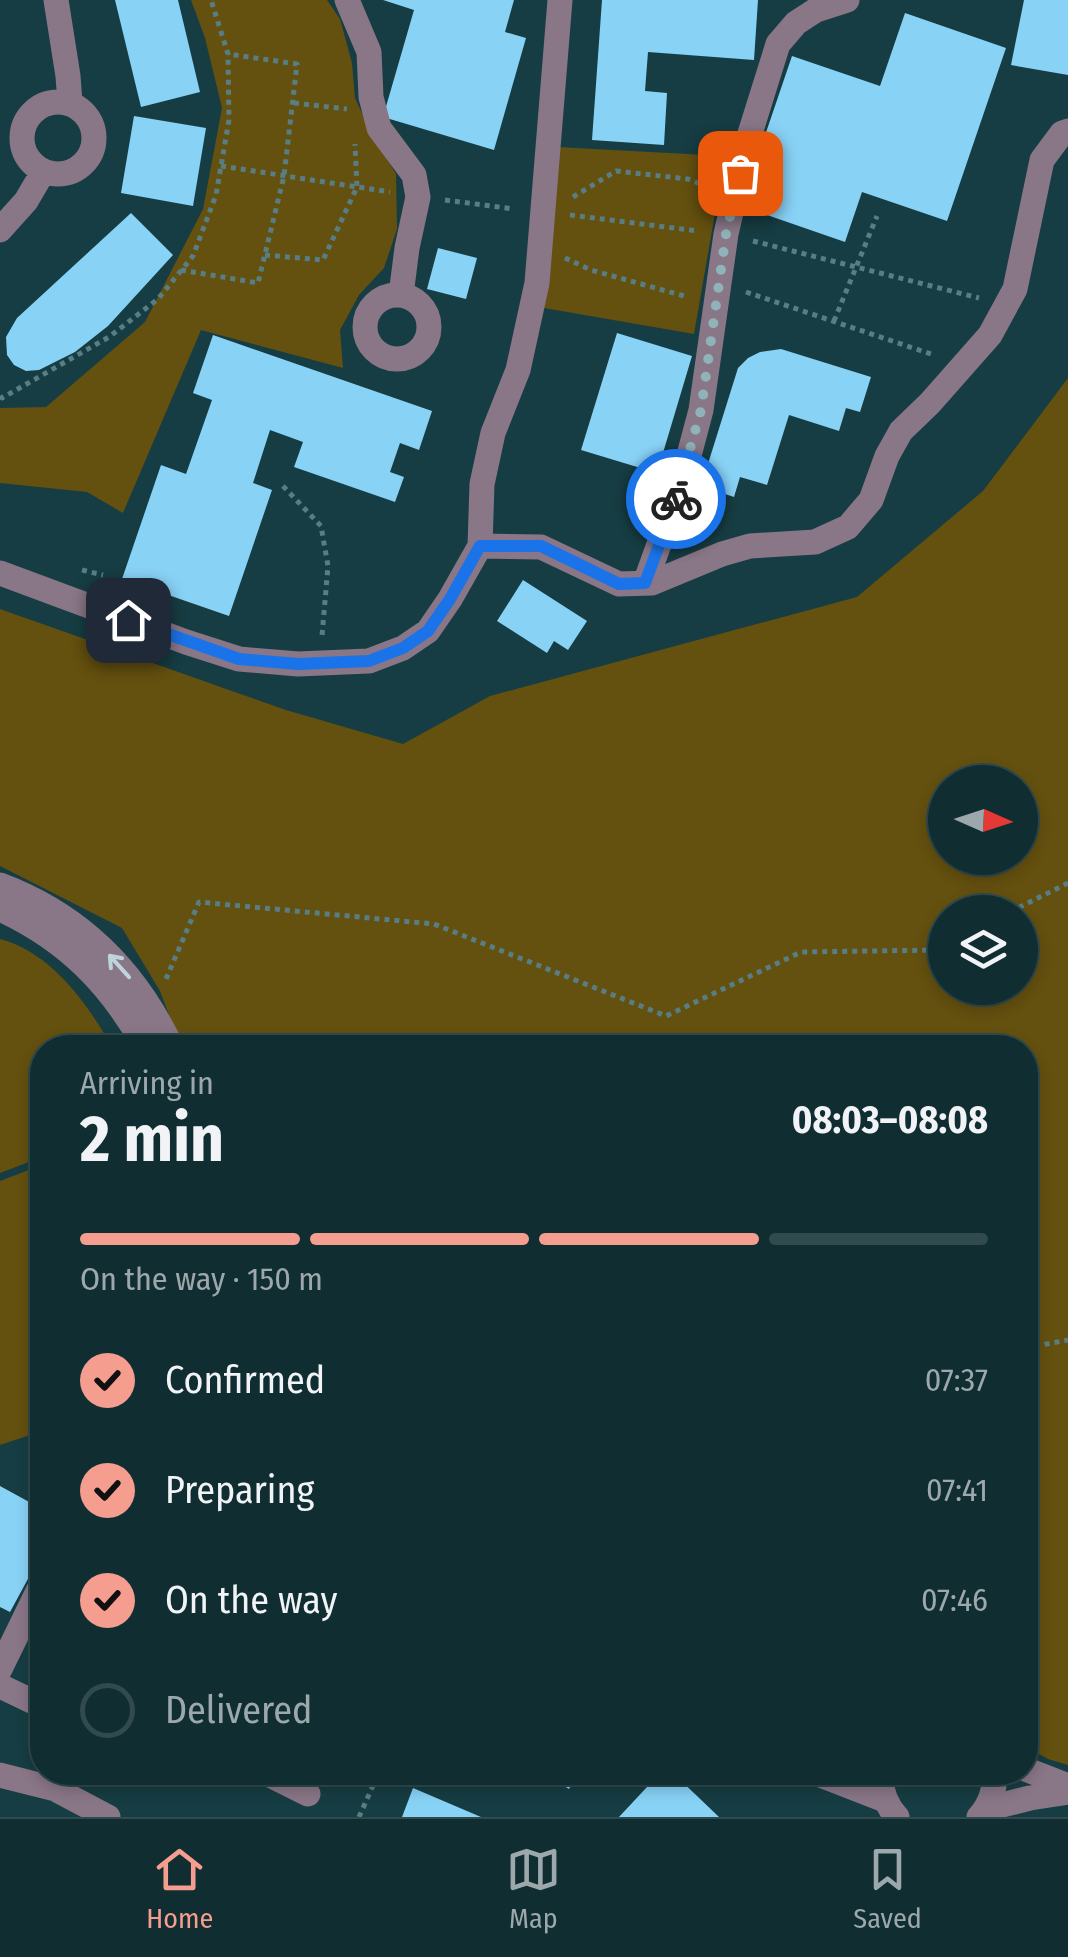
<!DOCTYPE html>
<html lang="en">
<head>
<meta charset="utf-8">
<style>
	:root { --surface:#102e32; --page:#1e3a3e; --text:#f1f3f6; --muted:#9ca8ac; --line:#304a4d; --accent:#f59d8e }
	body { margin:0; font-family:"Fira Sans Condensed",sans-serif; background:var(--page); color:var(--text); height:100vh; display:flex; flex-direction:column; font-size:38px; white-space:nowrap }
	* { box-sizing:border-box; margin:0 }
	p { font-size:32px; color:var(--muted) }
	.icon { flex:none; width:55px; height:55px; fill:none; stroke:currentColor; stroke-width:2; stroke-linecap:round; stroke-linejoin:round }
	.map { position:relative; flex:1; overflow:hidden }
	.panel { position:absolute; left:30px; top:1035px; width:1008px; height:750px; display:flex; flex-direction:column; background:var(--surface); border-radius:40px; box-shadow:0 5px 15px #0003,0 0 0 2px var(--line) }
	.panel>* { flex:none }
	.needle { width:65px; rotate:93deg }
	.tools { position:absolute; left:928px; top:765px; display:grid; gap:20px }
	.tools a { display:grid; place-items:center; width:110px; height:110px; border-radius:50%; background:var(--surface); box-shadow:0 5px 15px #0003,0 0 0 2px var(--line); font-size:50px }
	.pin { position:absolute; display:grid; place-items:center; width:85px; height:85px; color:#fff; margin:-42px; border-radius:20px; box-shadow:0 5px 15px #0006 }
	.courier { position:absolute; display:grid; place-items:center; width:100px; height:100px; margin:-50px; border:8px solid #1a73e8; border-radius:50%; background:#fff; color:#222; box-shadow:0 2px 12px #0007 }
	.head em { font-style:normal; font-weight:700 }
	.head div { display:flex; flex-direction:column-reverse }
	.head { display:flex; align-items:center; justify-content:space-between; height:170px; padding:0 50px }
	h1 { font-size:65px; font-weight:700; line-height:75px }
	.bar { display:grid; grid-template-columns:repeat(4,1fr); gap:15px 10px; align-content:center; height:120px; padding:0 50px }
	.bar i { height:12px; border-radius:8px; background:var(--line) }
	.bar .selected { background:var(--accent) }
	.bar p { grid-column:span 4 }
	ol { padding:0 50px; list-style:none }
	li { display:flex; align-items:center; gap:30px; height:110px }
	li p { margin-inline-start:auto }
	li .icon { padding:10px; border-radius:50%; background:var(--accent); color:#111; stroke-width:4 }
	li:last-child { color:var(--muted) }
	li i { width:55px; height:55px; border:5px solid var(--line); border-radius:50% }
	.tabs { display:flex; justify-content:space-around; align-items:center; height:140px; border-top:2px solid var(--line); background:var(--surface); font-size:28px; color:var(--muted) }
	.tabs a { display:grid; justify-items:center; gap:5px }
	.tabs .selected { color:var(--accent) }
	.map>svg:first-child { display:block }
</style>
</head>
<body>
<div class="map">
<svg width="1068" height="1817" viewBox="0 0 1068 1817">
	<rect width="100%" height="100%" fill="#163d43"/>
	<path fill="#64500f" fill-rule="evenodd" d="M191,0H327L340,19L352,63L355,98L372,135L396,174L397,229L384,268L359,295L340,330L343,368L201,330L123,513L87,492L0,483V408L46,407L145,322L203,209L222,108L205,38Z
		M557,147L725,156L694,334L544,308Z
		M1068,378V1765L1048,1759L1025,1746V1048L181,1047L160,991L122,928L0,866V609L286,710L403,744L490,696L857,597L983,491ZM945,782H1020V858H945ZM945,912H1020V988H945Z
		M0,939C52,953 87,1003 112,1047L42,1048V1157L0,1173Z
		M42,1165V1431L0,1445V1181Z"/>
	<path fill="#88d2f6" d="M115,0H178L200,92L141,107Z
		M383,0H514L505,32L526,38L494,150L383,117L414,10Z
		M602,0H758L754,60L648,52L645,91L667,93L664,145L592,140Z
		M1024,0H1068V75L1011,65Z
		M905,13L1006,48L947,221L862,192L845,242L741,206L792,56L880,86Z
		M134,116L206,128L193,206L121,193Z
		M131,213L173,255L108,326L75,352L39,370L26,371L14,365L7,355L6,337L17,318Z
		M438,248L477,258L466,299L427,289Z
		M617,333L692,356L657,473L581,450Z
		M213,335L432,411L419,450L400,443L390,472L404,477L395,502L294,467L303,442L270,430L253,483L272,490L229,616L122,579L161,465L186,474L212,400L193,393Z
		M781,349L871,377L860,412L846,408L839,431L789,415L767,485L740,477L734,497L701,486L738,368L748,358L760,352Z
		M523,580L587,621L568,650L554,641L547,653L497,621Z
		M0,1486L42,1509V1553L10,1612L0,1607Z
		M541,1772H579L569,1789Z
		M661,1772H672L719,1817H619Z
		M413,1788L481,1817H402Z"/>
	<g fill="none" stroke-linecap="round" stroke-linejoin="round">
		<path stroke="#587e84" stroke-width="5" stroke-dasharray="5 5" stroke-linecap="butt" d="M294,103L347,109
			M221,166L390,192
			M573,197L616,171L688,179L708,187
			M445,200L514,209
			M570,215L698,231
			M753,241L979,298
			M265,255L323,260L357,187L355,144
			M565,258L591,270L688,297
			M181,270L258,283L284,176L297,64L228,54
			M746,292L934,355
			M834,321L877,216
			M0,396L2,398L109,337L158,299L193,256L216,195L229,120L228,54L211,0
			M283,486L321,526L328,566L322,636
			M82,570L103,575
			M1010,912L1068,883
			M166,979L199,902L434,924L666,1016L801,952L938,950L945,947
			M1025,1348L1068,1340
			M359,1817L379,1772"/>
		<path stroke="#897687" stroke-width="25" d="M56,0L68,76L70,103
			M347,0L369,52L371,97L379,128L414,175L418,197L407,248L401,295
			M22 138a36 36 0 1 1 72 0a36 36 0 1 1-72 0Z
			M0,230L26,201L43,172
			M365 327a32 32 0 1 1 64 0a32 32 0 1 1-64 0Z
			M480,546L541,547L619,584L652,583L722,554L750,546L815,542L848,527L871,500L887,456L901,431L930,403L990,335L1015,289L1042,160L1062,133L1068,131
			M0,573L186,642L239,659L298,664L369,661L403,648L428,631L450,599L480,546L482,484L493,433L518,370L537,283L560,0
			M645,583L683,478L701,410L726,234L747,143L778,44L796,23L816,10L847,0
			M0,885C80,915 136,971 172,1048
			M0,909C67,940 110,984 146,1048
			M0,1669L42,1583
			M0,1686L42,1706
			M1025,1769L1068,1786
			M264,1772L308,1794
			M813,1772L885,1800
			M881,1772C880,1790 885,1804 897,1817
			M0,1775L55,1789L108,1817
			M986,1809L1030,1798L1068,1792
			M979,1817C991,1804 994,1790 996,1772"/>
	</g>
	<defs><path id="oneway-shaft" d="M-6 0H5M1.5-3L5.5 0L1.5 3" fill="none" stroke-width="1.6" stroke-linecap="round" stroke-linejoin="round" transform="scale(2.5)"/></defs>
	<use stroke="#bed4dc" href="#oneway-shaft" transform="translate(119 966) rotate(-132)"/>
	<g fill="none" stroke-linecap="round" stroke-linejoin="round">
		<path stroke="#8fb3b9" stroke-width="10" stroke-dasharray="0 18" d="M676,499L701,410L726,234L740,173"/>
		<path stroke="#1a73e8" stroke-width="12" d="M128,620L239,659L298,664L369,661L403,648L428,631L450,599L480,546H541L619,584L645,583L676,499"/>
	</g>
</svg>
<div class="tools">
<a><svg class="needle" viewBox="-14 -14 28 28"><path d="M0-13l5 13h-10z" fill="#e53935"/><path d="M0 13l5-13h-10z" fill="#9ca8ac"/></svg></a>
<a><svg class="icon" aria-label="layers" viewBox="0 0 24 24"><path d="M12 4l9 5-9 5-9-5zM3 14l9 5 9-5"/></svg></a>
</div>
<div class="pin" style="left:740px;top:173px;background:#ea580c"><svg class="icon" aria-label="bag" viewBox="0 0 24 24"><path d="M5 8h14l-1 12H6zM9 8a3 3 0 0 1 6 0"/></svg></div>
<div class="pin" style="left:128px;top:620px;background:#1f2937"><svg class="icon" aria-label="home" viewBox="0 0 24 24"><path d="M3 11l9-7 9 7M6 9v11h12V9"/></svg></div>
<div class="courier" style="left:676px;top:499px"><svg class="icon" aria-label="bike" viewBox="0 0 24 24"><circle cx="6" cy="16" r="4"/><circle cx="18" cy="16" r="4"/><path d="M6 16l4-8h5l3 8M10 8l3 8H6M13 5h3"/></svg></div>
<section class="panel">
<div class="head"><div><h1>2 min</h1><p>Arriving in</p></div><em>08:03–08:08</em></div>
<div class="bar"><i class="selected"></i><i class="selected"></i><i class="selected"></i><i></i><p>On the way · 150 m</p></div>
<ol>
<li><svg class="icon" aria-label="check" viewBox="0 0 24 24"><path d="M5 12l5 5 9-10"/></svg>Confirmed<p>07:37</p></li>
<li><svg class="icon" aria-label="check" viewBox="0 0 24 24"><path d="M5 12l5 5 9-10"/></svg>Preparing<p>07:41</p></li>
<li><svg class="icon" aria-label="check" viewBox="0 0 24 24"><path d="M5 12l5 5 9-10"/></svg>On the way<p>07:46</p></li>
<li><i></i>Delivered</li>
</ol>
</section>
</div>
<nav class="tabs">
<a class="selected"><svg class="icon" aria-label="home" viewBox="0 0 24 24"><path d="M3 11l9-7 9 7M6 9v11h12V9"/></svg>Home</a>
<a><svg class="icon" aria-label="map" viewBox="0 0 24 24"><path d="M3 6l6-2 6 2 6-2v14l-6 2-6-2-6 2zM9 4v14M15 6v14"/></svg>Map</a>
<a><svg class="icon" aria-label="saved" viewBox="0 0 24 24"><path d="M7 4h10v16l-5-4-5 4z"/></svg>Saved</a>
</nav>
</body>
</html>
